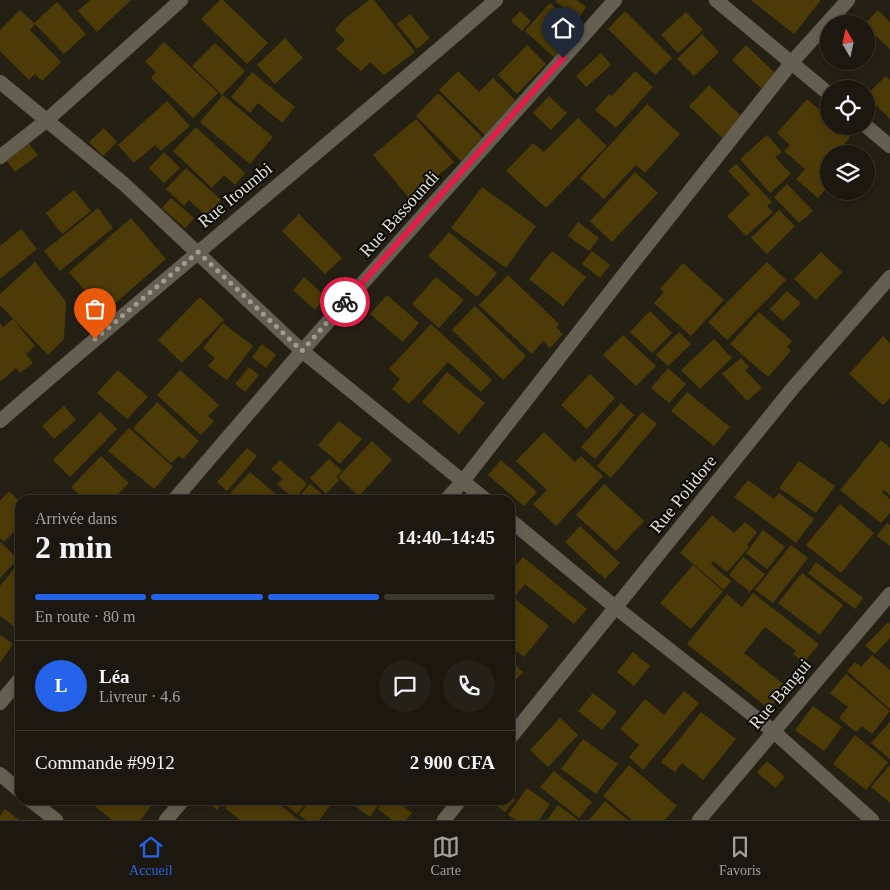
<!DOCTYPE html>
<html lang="fr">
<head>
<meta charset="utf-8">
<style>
	:root { --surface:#1c180f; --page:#252118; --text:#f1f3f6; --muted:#a0a09e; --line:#3a372f; --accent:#2563eb }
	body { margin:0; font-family:Georgia,serif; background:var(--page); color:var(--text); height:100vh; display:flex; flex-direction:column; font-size:19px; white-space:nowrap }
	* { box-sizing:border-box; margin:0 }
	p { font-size:16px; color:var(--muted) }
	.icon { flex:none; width:28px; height:28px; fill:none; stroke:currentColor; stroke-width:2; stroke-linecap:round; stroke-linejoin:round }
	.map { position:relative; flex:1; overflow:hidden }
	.drawer { position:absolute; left:15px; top:495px; width:500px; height:310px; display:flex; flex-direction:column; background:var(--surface); border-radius:15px; box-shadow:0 2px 8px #0003,0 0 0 1px var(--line) }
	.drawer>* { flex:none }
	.needle { width:32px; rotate:351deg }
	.tools { position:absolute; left:820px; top:15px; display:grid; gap:10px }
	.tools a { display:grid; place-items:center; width:55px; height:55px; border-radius:50%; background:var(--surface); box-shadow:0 2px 8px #0003,0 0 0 1px var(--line); font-size:25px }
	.pin { position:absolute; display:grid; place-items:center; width:42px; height:42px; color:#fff; margin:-51px -21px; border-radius:50% 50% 50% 0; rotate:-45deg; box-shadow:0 0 5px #0007 }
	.pin .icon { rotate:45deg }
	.courier { position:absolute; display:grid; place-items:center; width:50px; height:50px; margin:-25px; border:4px solid #e11d48; border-radius:50%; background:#fff; color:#222; box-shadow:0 1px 6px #0007 }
	.headline em { font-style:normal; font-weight:600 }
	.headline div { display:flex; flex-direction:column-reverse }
	.headline { display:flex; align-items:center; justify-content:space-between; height:85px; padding:0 20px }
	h1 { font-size:32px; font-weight:600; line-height:38px }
	.bar { display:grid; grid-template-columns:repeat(4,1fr); gap:8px 5px; align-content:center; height:60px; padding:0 20px }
	.bar i { height:6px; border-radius:4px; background:var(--line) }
	.bar .current { background:var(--accent) }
	.bar p { grid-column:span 4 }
	.line { display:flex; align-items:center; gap:12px; padding:0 20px; border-top:1px solid var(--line) }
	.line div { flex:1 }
	.round { display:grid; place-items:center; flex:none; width:52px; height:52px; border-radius:26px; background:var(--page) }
	.tab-bar { display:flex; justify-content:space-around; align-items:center; height:70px; border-top:1px solid var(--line); background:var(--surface); font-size:14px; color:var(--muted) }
	.tab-bar a { display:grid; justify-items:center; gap:2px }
	.tab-bar .current { color:var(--accent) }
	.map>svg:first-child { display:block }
</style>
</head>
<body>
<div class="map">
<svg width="890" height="820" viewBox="0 0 890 820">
	<rect width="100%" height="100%" fill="#252014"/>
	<path fill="#4d3b07" d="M90,0H131L97,32L78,11Z
		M220,0H223L268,43L247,64L201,19Z
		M369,0H374L415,52L384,75L370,62L361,71L336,49L345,40L335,30L343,20Z
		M557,0H577L586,7L578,19L556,2Z
		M751,0H821L794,34Z
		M57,2L86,34L64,54L35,24L30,30L61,62L42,81L35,74L29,80L0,51V30L20,10L34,23Z
		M550,3L581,32L556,59L525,31Z
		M878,10L890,22V49L866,27V23Z
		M520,11L531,21L522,31L511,21Z
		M625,11L672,58L655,75L608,29Z
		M686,12L703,30L678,53L661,35Z
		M410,14L430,38L417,49L397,24Z
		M702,34L719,52L694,76L677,59Z
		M285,38L303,58L275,84L257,65Z
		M164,42L218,93L193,118L151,78L156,72L145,62Z
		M215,43L245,71L222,95L192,66Z
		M527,45L546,64L517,94L498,75Z
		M746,45L778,76L764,91L732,60Z
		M601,53L611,65L586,87L576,76Z
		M458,71L479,92L493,78L518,103L486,136L439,90Z
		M635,71L653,87L616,128L595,110L609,94L612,96Z
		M252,72L295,107L282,123L258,103L250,113L231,97Z
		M886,76L890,80V119L866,95Z
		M709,85L742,117L722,138L689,106Z
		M438,93L484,139L461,161L416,116Z
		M223,95L273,137L250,164L200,122Z
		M549,96L567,113L551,130L533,113Z
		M807,99L829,118V126H838L850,137L835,154H829V161L818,172L829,181V186L818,198L796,179L805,169L784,151L790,145L777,133Z
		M167,101L190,126L161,151L155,145L134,163L118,145Z
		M647,104L680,134L645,173L636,165L604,199L580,178Z
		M578,118L607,146L546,208L506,171L533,143L544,152Z
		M416,119L454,162L410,199L373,155Z
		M196,127L245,173L235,185L224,175L212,188L173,151Z
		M104,128L117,142L103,156L89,142Z
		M767,135L782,152L775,157L791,174L770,193L740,159Z
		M28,143L38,155L15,172L6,160Z
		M164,152L180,168L164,183L149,168Z
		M736,164L772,202L767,206L773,212L746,236L727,216L750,194L728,171Z
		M186,168L221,200L206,216L189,200L184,206L166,189Z
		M635,172L658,193L612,242L590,221Z
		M787,184L813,211L799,223L774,197Z
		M482,187L536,226L506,268L451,228Z
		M74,190L91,211L62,234L46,213Z
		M171,198L194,218L185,228L162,208Z
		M98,208L113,228L60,271L44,251Z
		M779,210L795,226L767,254L751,238Z
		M299,214L342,258L325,274L282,231Z
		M131,218L166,259L104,313L69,272Z
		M578,222L599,238L589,251L568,236Z
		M21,229L37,249L0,279V246Z
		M449,232L497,273L477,297L428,256Z
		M552,251L586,277L563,306L529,279Z
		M592,251L610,265L600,278L582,264Z
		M821,252L842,272L816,300L794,279Z
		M35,262L66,302L64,339L48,355L0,305V294Z
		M767,262L786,280L727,340L708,322Z
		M683,263L724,300L691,336L654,303L664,292L660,289Z
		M508,275L559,324L556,327L563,334L550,348L543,341L532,354L479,305Z
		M304,277L326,297L315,310L293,290Z
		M436,277L464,300L439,328L412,304Z
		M787,291L801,303L783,321L770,309Z
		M387,295L419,323L403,342L370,314Z
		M200,297L224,320L182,363L158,340Z
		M475,306L526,356L503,380L452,330Z
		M650,311L672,333L652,353L630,332Z
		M759,312L792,341L787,347L791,351L768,377L730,344Z
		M13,319L35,346L26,354L33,363L20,373L16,368L0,382V323L3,327Z
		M223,323L253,346L227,380L208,366L215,358L203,348Z
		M431,324L492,380L481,392L448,362L409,404L392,389L400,379L389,369Z
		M679,332L691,344L668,366L656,355Z
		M623,335L656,366L636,386L603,355Z
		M883,336L890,343V398L883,405L849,374Z
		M714,339L732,358L700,389L681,370Z
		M262,344L276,355L266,368L252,357Z
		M741,358L749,367L745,370L762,388L747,401L722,374Z
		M249,367L259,375L245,392L235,384Z
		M668,368L686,384L669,403L651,388Z
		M118,370L148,397L127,419L97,393Z
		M180,370L219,405L208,416L214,421L201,435L157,395Z
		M447,372L485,403L459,434L422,402Z
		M590,374L615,398L587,429L561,405Z
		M687,392L730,427L714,446L671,411Z
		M157,402L199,441L183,459L179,456L171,463L133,428Z
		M621,403L634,415L595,459L581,447Z
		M64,406L76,420L54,439L42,426Z
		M100,412L117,429L70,477L53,460Z
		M642,412L657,424L611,478L597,466Z
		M339,421L362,439L340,464L318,445Z
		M129,428L173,467L154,489L108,451Z
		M544,432L575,462L581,456L603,476L556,526L533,504L547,490L516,461Z
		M881,440L890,448V495L884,490L882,492L890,499V513L881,523L840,490Z
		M372,441L392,460L359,496L338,477Z
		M247,448L257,456L227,491L217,482Z
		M101,456L129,483L112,500H85L71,487Z
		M329,459L342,471L336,477L339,480L326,494L310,478Z
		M280,460L307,484L294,499L277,484L283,479L271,469Z
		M501,460L537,492L524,506L488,475Z
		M799,461L835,486L816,513L779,488Z
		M250,472L279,497L276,500H224Z
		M748,480L774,499L779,493L814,519L796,543L734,497Z
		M310,484L321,493L314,500H296Z
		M604,484L644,521L616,551L576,515Z
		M9,491L20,502V525L4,542L0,538V501Z
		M840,504L874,533L841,573L806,545Z
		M712,515L734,533L745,522L757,532L747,545L749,547L727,572L713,561L711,564L731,581L724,590L680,553Z
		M887,523L890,525V546L877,536Z
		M580,526L620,563L605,579L565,542Z
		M763,530L785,547L767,569L746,553Z
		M0,542L18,559L0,578Z
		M791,545L808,558L773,603L755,590Z
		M523,557L587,609L574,624L525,584L516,595L510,591V573Z
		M743,557L765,574L750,592L729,575Z
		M816,562L863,598L855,609L808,573Z
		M17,565L20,567V631L0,616V586Z
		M693,565L723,591L691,629L660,603Z
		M802,573L843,605L820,635L778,603Z
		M753,593L819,644L804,663L793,654L796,651L765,627L744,653L787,687L769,709L687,644L727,594L742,607Z
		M510,595L549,626L524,657L510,646Z
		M888,622L890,624V638L875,654L865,646Z
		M0,635L13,644L0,663Z
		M633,652L650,666L634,686L617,672Z
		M872,655L890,670V709L847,671L855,662L861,667Z
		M510,660L523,672L510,686Z
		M846,674L890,711L872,734L862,726L856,732L839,718L848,707L830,693Z
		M684,691L699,703L643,770L629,757L639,745L620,729L645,699L664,715Z
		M593,693L617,712L602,730L578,711Z
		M813,706L842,727L824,751L795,730Z
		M701,712L736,739L703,780L682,763L675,772L661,762Z
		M560,718L578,735L548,767L530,750Z
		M890,722V759L871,743Z
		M855,735L888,762L866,790L833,764Z
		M583,739L618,764L596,794L561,769Z
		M767,761L785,777L775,788L757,772Z
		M629,765L677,806L665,820H632L603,796Z
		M890,765V803L871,787Z
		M554,771L592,802L579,818L540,787Z
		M527,788L550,804L539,820H516L508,815Z
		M510,796L515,800L505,812L489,800H510Z
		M100,800H156L140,820H112L95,806Z
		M214,800H225L217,810L210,804Z
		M231,800H274L299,820H240L225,808Z
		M280,800H309L297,814Z
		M310,800H335L319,820H306L299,815Z
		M347,800H382L370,817Z
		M385,800H396L412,813L406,820H392L378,809Z
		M605,801L628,820H589Z
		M558,805L578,820H547Z
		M5,809L19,820H0V816Z"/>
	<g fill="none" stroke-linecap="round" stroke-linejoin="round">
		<g stroke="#3d3831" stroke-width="15">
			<path id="minor" d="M716,0L829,94
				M0,82L124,184L302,351L486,500
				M866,126L890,146
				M0,157L47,120L181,0
				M174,500L302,351L615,0
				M446,500L463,481L636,259L792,62L848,0
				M510,520L615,607L773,731L872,820
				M0,703L20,679
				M510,738L792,389L890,277
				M0,774L20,791
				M30,800L56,820
				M166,820L183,800
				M444,820L460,800
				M699,820L890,594"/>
		</g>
		<g stroke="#3d3831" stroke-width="15">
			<path id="tertiary" d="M0,421C164,279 332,142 496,0"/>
		</g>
		<use href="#minor" stroke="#655f52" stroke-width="14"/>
		<use href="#tertiary" stroke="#655f52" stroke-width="14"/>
	</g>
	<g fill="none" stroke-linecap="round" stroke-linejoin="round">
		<path stroke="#a09c93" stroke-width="5" stroke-dasharray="0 9" d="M95,339L198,252L302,351L345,302"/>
		<path stroke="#e11d48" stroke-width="6" d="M345,302L563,58"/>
	</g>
	<g text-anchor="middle" stroke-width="4" stroke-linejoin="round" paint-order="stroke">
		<g font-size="18" fill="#e2dfd7" stroke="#0c0a05">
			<text transform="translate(235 195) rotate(-40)" y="6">Rue Itoumbi</text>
			<text transform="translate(399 214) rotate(-48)" y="6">Rue Bassoundi</text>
			<text transform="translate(683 494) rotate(-51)" y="6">Rue Polidore</text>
			<text transform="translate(780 694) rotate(-50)" y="6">Rue Bangui</text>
		</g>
	</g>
</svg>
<div class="tools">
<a><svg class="needle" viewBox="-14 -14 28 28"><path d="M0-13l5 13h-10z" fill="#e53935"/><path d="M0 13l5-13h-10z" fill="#a0a09e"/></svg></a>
<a><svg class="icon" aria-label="locate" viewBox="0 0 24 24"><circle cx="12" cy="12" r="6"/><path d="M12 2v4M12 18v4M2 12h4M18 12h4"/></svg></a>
<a><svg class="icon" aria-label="layers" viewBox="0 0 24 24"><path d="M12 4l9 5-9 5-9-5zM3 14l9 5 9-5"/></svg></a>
</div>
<div class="pin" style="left:95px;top:339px;background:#ea580c"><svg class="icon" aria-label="bag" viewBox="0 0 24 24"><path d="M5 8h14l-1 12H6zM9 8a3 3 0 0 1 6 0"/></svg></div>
<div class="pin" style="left:563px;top:58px;background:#1f2937"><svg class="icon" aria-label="home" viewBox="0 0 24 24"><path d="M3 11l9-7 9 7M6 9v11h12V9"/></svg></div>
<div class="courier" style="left:345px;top:302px"><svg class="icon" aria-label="bike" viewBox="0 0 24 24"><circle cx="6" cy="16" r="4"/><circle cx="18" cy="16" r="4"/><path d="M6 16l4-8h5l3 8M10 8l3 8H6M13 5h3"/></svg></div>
<section class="drawer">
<div class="headline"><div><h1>2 min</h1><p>Arrivée dans</p></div><em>14:40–14:45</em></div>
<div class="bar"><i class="current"></i><i class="current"></i><i class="current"></i><i></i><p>En route · 80 m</p></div>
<div class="line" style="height:90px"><b class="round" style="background:var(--accent);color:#fff">L</b><div><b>Léa</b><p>Livreur · 4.6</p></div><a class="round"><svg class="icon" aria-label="chat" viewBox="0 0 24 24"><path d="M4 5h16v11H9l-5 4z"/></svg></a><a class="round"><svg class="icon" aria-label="phone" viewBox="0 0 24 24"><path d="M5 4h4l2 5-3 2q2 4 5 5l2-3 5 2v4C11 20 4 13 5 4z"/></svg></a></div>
<div class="line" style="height:65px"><div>Commande #9912</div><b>2 900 CFA</b></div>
</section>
</div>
<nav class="tab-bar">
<a class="current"><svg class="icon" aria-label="home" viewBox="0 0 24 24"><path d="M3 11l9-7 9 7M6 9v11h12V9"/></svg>Accueil</a>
<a><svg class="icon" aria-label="map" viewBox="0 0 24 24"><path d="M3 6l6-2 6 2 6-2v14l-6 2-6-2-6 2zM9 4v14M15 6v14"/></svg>Carte</a>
<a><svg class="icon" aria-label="saved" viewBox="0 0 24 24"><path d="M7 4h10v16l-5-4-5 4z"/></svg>Favoris</a>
</nav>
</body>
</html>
